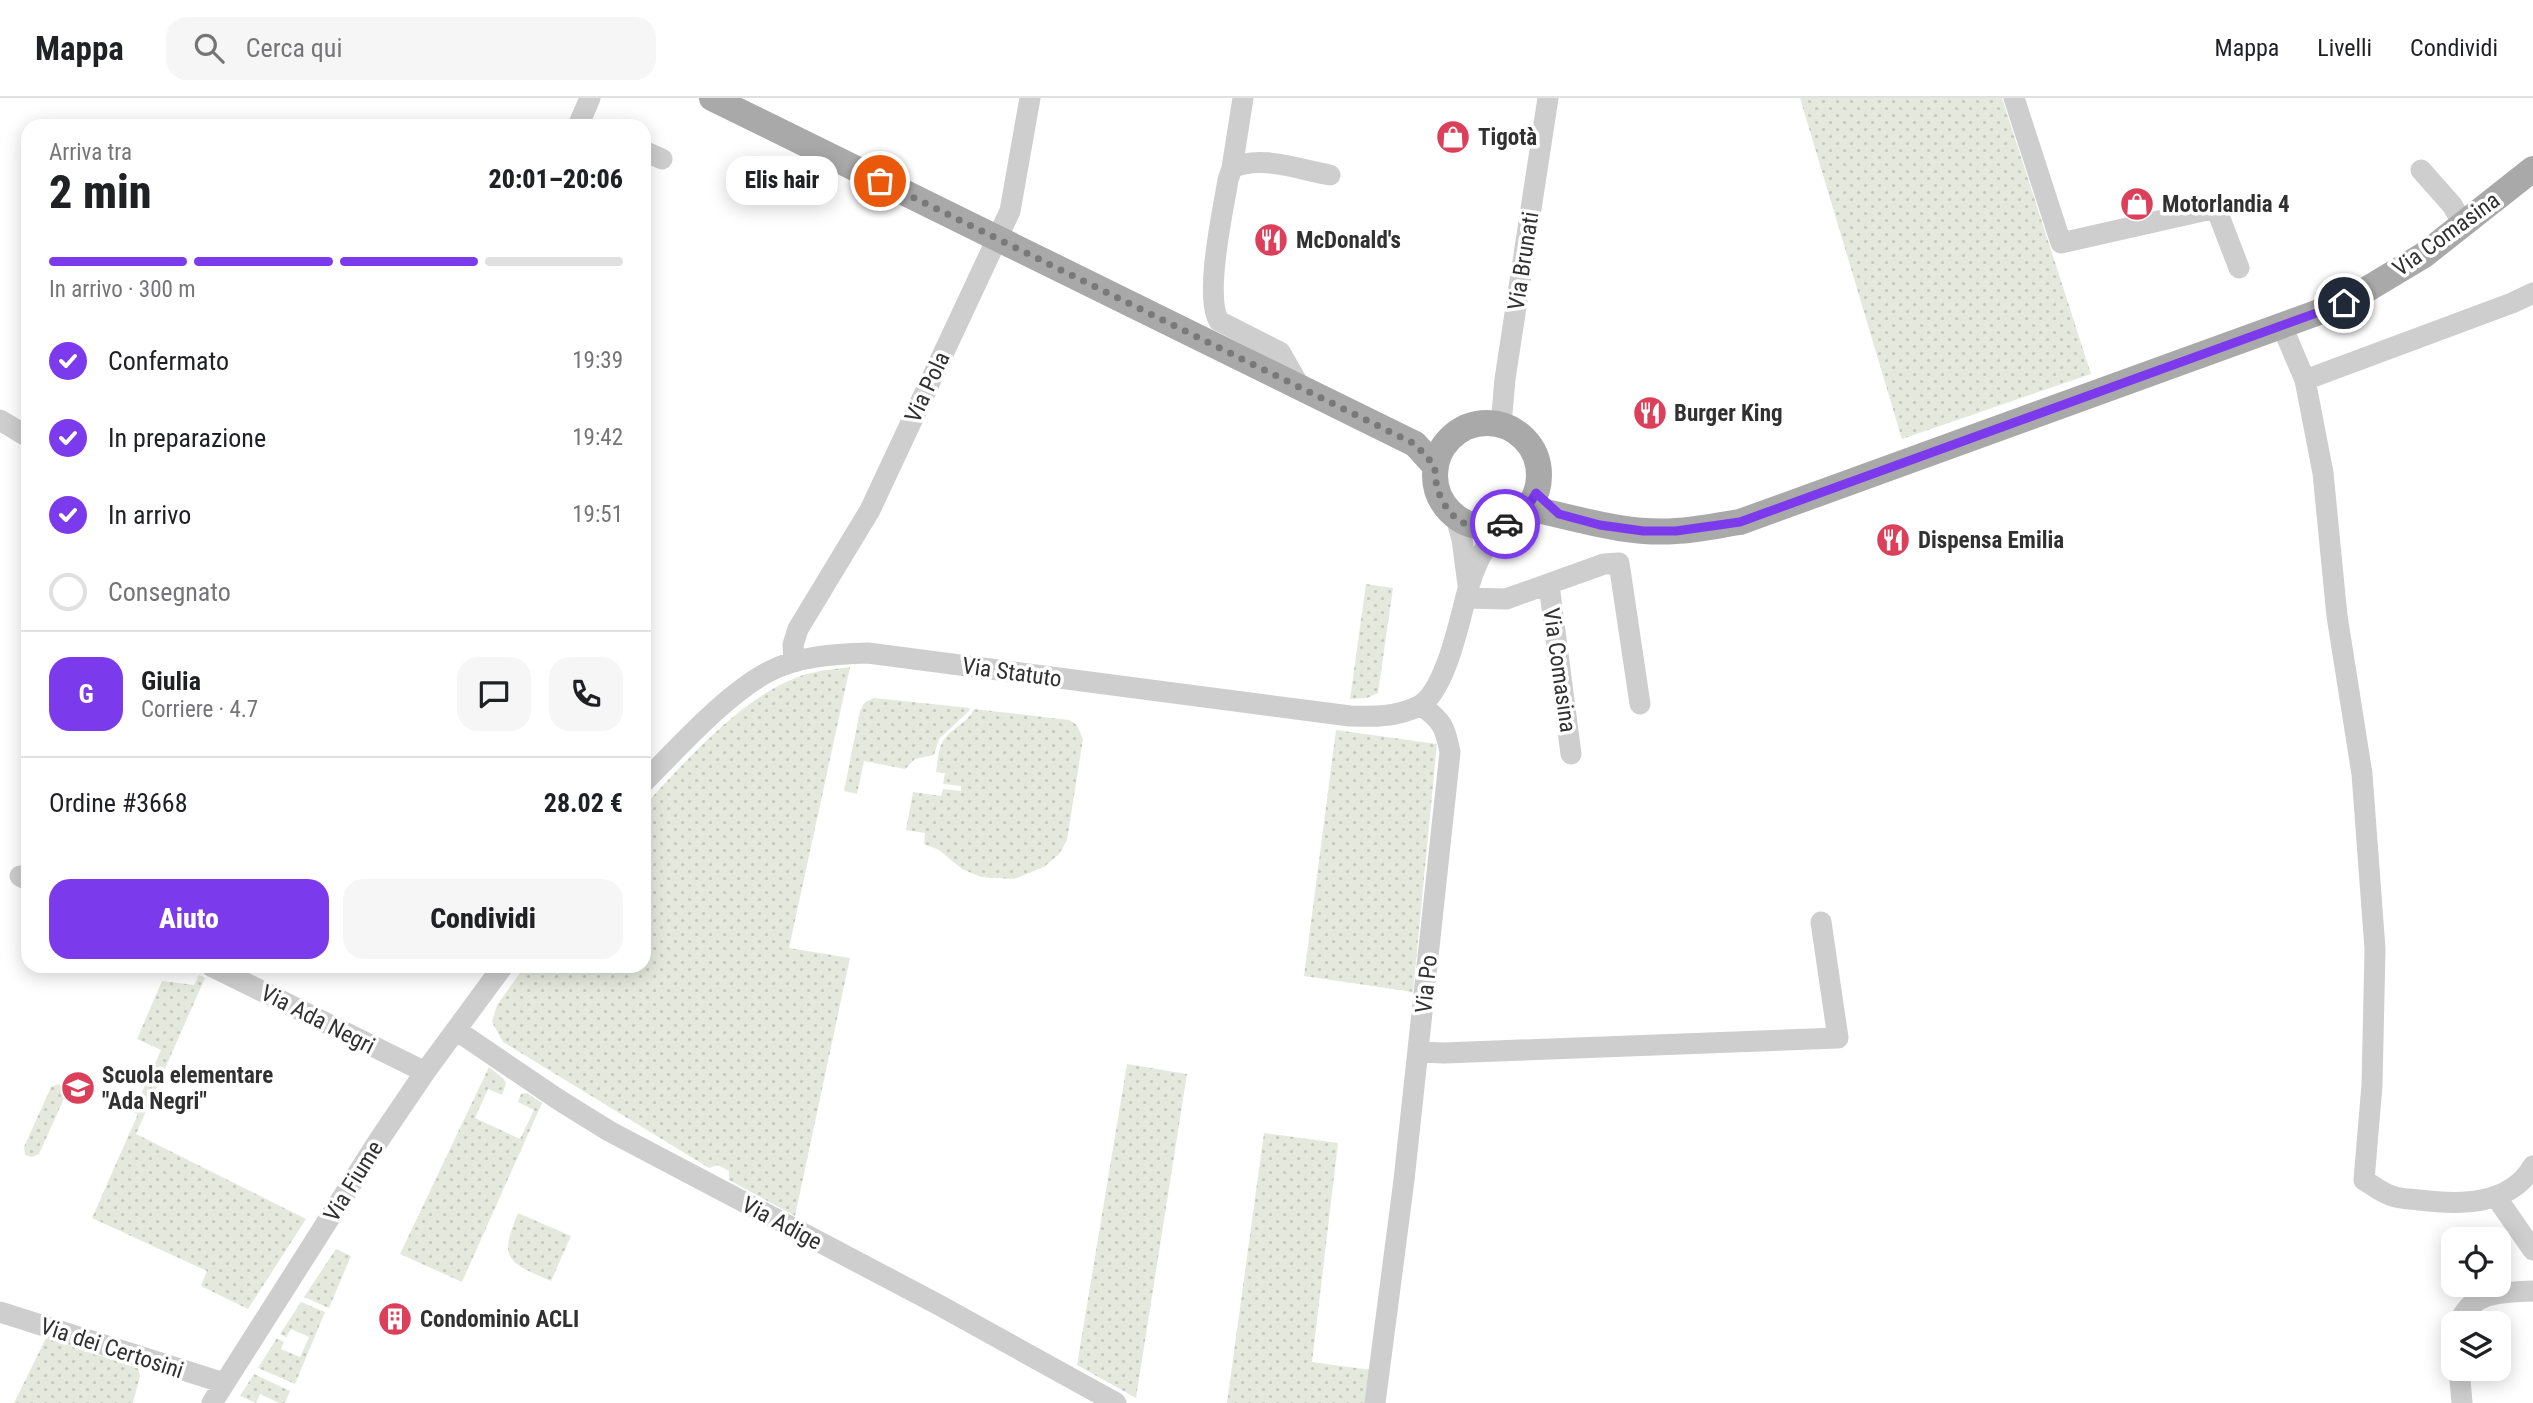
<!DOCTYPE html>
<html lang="it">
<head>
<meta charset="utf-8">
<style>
	:root { --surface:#fff; --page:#f6f6f6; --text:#202124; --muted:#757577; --line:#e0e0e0; --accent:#7c3aed }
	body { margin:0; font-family:"Roboto Condensed",sans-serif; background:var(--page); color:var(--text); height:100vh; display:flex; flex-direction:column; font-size:26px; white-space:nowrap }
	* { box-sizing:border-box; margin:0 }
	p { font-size:23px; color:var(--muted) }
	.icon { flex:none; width:38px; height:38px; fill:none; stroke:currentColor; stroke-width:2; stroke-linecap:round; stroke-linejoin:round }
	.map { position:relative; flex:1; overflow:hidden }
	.side { position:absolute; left:21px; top:21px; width:630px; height:854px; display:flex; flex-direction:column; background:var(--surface); border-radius:21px; box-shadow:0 4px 18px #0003 }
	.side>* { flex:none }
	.fabs { position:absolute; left:2441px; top:1129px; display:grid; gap:14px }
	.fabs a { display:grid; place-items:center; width:70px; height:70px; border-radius:14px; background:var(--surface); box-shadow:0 4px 18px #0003; font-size:35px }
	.pin { position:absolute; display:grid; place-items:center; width:60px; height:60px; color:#fff; margin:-30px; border:4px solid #fff; border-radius:50%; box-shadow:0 2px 7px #0007 }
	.courier { position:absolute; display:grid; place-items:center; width:70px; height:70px; margin:-35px; border:5px solid #7c3aed; border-radius:50%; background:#fff; color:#222; box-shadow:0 2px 9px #0007 }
	.bubble { position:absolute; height:49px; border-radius:21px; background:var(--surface); box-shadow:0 4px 18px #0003; font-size:23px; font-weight:800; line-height:49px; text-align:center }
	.headline em { font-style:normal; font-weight:800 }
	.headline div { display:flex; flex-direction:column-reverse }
	.headline { display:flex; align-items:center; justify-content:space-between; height:119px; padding:0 28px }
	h1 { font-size:46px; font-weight:800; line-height:52px }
	.bar { display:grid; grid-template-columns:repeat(4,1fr); gap:10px 7px; align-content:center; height:84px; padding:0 28px }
	.bar i { height:9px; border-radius:5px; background:var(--line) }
	.bar .active { background:var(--accent) }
	.bar p { grid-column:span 4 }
	.line { display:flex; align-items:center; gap:18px; padding:0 28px; border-top:2px solid var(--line) }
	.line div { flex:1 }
	.round { display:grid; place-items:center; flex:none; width:74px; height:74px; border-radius:21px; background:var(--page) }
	ol { padding:0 28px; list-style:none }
	li { display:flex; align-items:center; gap:21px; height:77px }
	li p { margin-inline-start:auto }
	li .icon { padding:7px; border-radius:50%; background:var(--accent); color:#fff; stroke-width:4 }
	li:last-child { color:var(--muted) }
	li i { width:38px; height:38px; border:4px solid var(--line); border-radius:50% }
	.cta { display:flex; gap:14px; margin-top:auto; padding:14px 28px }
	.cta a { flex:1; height:80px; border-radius:21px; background:var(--accent); color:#fff; font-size:28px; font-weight:800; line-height:80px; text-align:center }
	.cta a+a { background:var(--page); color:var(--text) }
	header { display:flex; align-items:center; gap:42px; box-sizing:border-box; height:98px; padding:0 35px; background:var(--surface); border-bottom:2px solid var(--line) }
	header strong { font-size:33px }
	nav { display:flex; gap:38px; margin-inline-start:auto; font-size:24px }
	.search { width:490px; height:63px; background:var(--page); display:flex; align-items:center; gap:18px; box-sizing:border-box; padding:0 24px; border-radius:21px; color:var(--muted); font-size:26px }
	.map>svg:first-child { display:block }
</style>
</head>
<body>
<header>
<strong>Mappa</strong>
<div class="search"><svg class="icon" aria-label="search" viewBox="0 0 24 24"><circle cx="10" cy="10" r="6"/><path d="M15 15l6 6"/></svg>Cerca qui</div>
<nav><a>Mappa</a><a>Livelli</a><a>Condividi</a></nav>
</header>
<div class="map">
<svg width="2533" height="1305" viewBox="0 0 2533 1305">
	<defs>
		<pattern id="green-dots" width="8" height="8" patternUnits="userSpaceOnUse" patternTransform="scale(1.75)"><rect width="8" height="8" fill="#e5e9dd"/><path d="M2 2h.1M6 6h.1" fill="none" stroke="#c5c8be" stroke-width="1.8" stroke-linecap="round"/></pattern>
	</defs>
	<rect width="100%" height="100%" fill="#fff"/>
	<path fill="url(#green-dots)" d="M1800,0H2002L2091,276L1902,341Z
		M1366,486L1393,490L1378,595L1367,600L1350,601Z
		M850,569L789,850L850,860L795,1118L729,1082V1073L718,1067L709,1070L503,944L492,924L497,907L525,868H644V708C686,663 745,594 807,576C821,572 836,571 850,569Z
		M874,600L970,610L969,613L939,641L934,657L915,661L905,671L864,663L857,696L844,693L860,613L865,604Z
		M974,611L1069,622L1077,627L1083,641L1067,742L1059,756L1044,769L1014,781L981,779L962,771L939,752L924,746L925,735L906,732L913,694L941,698L943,691L961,693V688L943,686L945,675L936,674C938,662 938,649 945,640C954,629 968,624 974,611Z
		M1336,632L1437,646L1413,894L1304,878Z
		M199,877L205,880L136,1036L306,1121L248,1211L201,1188L207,1173L92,1120L138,1016L133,1014L161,952L137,941L162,883L194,887Z
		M1127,966L1187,976L1136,1300L1077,1267Z
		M489,969L504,981L506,986L502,997L488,991L475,1020L520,1041L534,1012L518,1004L521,996L527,995L542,1005L462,1184L400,1156Z
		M58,986L63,988L66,996L39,1056L32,1059L25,1057L24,1049L51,989Z
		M1264,1035L1338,1045L1312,1264L1371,1272L1366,1305H1227Z
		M518,1115L571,1138L551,1183C508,1164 498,1163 518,1115Z
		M336,1151L351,1158L329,1210L304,1199Z
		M301,1204L325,1214L295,1286L258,1270L277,1240L284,1244L281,1251L300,1259L309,1239L291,1231L286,1239L280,1236Z
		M46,1240L138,1270L140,1278L133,1305H14Z
		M254,1276L290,1293L285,1305H279L260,1296L256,1305L240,1298Z"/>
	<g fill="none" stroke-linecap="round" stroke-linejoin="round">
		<path stroke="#cecece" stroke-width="21" d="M2014,0L2061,145L2216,110L2239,170
			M578,28L590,0
			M644,53L662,61
			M1232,70L1243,0
			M2421,72L2452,107L2463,126
			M2282,228L2305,282L2323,375L2337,518L2362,676L2375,851L2372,987L2364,1082C2372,1087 2382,1095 2392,1098C2400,1101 2411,1101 2419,1102C2459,1107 2510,1108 2533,1068
			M2305,282L2512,205L2533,195
			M1300,289L1280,254L1219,223C1204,198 1223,113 1228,82L1232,70C1261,56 1300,72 1330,77
			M0,322L28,339
			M1501,327L1505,281L1548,0
			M1456,420L1462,441L1468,487
			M1549,487L1571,656
			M1466,500L1506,501L1604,466L1619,465L1640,606
			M794,564L793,547L798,531L870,412L1010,113L1030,0
			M644,684C678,650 726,596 768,574C798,558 835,556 868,555L1350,618C1373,619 1397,619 1419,608C1446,593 1460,520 1468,491C1474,469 1486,446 1499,428
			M20,778L28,782
			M211,868L425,974
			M456,932L559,1002L609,1033L939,1207L1116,1305
			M1418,954L1444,955L1838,940L1821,824
			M2496,1099L2533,1152
			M0,1214L224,1285
			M2459,1225C2471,1193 2504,1194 2533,1193
			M2459,1270L2462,1305
			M212,1305L379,1042L425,974L503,868
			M1375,1305L1404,1082L1450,654C1445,628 1442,623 1421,607"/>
		<path stroke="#a9a9a9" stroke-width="26" d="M712,0L1415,346L1435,368
			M1435 377a52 52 0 1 1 104 0a52 52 0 1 1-104 0Z
			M1528,410C1577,420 1625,437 1676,433C1697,432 1719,427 1740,424L2344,205L2424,157L2533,71"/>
	</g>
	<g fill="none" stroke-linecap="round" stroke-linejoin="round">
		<path stroke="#797979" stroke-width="7" stroke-dasharray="0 12.6" d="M880,83L1415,346L1435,368C1433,407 1464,443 1505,426"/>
		<path stroke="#7c3aed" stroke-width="9" d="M1505,426C1521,419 1528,409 1536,395L1559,416L1600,427L1643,433H1676L1740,424L2344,205"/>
	</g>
	<defs>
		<g id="shop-disc" transform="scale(1.75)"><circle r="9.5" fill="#db3f59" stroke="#fff"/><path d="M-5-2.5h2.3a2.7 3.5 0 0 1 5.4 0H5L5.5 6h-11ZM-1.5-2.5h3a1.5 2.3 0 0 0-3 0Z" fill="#fff"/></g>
		<g id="restaurant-disc" transform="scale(1.75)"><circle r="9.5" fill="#db3f59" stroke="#fff"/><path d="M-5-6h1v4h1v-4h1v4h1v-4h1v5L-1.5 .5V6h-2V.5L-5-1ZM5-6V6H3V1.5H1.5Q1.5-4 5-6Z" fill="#fff"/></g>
		<g id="school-disc" transform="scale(1.75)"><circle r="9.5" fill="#db3f59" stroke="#fff"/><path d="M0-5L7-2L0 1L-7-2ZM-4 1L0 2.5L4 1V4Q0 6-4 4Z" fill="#fff"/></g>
		<g id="building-disc" transform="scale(1.75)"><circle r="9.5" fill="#db3f59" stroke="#fff"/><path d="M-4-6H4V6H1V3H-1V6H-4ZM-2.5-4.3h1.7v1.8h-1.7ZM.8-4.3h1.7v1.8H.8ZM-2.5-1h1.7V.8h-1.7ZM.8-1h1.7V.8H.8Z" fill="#fff"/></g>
	</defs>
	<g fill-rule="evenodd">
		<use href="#shop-disc" x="1453" y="39"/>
		<use href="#shop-disc" x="2137" y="106"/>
		<use href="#restaurant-disc" x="1271" y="142"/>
		<use href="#restaurant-disc" x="1650" y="315"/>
		<use href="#restaurant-disc" x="1893" y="442"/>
		<use href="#school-disc" x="78" y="990"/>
		<use href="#building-disc" x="395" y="1221"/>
	</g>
	<g text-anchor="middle" stroke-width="7" stroke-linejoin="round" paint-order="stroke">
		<g font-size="23" font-weight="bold" fill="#313131" stroke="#fff" text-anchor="start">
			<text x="1478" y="47">Tigotà</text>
			<text x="2162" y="114">Motorlandia 4</text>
			<text x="1296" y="150">McDonald's</text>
			<text x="1674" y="323">Burger King</text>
			<text x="1918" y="450">Dispensa Emilia</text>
			<text x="102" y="985">Scuola elementare<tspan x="102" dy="26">"Ada Negri"</tspan></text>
			<text x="420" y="1229">Condominio ACLI</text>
		</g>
		<g font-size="23" fill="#313131" stroke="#fff">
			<text transform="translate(2446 136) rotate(-36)" y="8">Via Comasina</text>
			<text transform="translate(1523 163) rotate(-81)" y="8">Via Brunati</text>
			<text transform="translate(927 289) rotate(-65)" y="8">Via Pola</text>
			<text transform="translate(1560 572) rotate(82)" y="8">Via Comasina</text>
			<text transform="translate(1012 574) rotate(8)" y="8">Via Statuto</text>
			<text transform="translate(1426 886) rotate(-84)" y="8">Via Po</text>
			<text transform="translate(318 921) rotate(27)" y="8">Via Ada Negri</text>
			<text transform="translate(353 1083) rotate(-58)" y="8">Via Fiume</text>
			<text transform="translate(782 1125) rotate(28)" y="8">Via Adige</text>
			<text transform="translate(112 1250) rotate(18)" y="8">Via dei Certosini</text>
		</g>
	</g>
</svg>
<div class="fabs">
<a><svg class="icon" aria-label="locate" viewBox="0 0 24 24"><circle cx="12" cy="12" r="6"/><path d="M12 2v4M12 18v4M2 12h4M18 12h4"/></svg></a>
<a><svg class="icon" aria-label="layers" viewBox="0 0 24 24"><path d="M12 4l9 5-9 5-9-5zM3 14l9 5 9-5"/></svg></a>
</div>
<div class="pin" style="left:880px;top:83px;background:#ea580c"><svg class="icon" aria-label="bag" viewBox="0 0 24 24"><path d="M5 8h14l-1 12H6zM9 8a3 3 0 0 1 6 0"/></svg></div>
<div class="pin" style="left:2344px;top:205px;background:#1f2937"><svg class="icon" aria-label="home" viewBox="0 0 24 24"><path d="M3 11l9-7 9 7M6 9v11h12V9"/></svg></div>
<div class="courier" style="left:1505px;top:426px"><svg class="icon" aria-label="car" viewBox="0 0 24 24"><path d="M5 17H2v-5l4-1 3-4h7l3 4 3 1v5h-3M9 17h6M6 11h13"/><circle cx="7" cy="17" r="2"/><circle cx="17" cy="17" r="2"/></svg></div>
<div class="bubble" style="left:726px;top:58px;width:112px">Elis hair</div>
<section class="side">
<div class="headline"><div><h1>2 min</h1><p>Arriva tra</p></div><em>20:01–20:06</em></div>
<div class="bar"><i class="active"></i><i class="active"></i><i class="active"></i><i></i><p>In arrivo · 300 m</p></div>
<ol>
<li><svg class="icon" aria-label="check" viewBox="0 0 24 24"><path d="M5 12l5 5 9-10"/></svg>Confermato<p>19:39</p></li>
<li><svg class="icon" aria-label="check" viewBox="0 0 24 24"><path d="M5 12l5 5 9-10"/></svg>In preparazione<p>19:42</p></li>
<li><svg class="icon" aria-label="check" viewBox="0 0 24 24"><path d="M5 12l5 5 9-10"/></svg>In arrivo<p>19:51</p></li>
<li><i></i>Consegnato</li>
</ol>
<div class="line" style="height:126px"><b class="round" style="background:var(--accent);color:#fff">G</b><div><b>Giulia</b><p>Corriere · 4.7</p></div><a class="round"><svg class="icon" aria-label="chat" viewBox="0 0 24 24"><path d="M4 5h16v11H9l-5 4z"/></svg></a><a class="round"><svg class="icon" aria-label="phone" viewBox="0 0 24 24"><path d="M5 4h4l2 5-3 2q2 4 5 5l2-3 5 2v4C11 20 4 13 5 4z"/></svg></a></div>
<div class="line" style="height:91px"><div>Ordine #3668</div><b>28.02 €</b></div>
<div class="cta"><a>Aiuto</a><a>Condividi</a></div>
</section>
</div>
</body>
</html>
